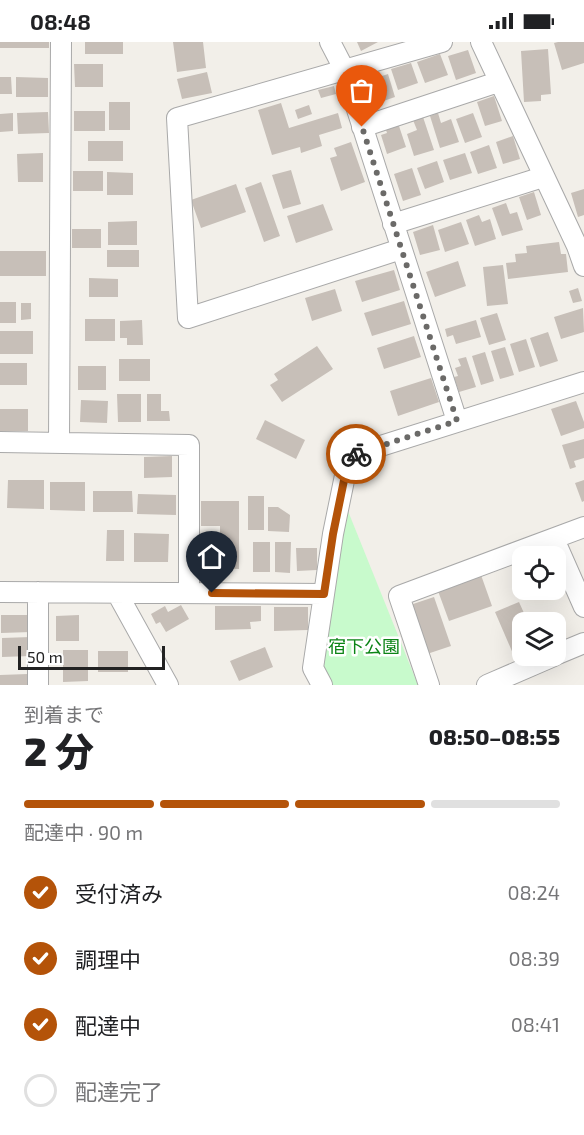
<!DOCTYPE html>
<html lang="ja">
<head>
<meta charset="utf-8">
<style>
	:root { --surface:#fff; --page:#f2f2f2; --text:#202124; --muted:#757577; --line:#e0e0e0; --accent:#b45309 }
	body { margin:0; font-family:"Exo 2","Noto Sans JP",sans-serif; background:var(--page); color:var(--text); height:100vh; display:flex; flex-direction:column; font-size:22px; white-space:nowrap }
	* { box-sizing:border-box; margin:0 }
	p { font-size:20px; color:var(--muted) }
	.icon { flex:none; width:33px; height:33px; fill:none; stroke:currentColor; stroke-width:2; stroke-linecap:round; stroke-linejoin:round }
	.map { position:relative; height:643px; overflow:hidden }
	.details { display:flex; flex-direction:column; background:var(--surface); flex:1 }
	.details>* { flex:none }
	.tools { position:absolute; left:512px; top:504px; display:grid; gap:12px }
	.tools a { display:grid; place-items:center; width:54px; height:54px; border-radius:12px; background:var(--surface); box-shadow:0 6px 24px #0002; font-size:30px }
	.scale { position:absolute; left:18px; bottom:15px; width:147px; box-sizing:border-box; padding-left:6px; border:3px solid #222; border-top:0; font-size:16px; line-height:21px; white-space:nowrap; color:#222; -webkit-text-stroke:4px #fff; paint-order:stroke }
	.pin { position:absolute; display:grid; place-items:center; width:51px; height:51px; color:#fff; margin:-62px -26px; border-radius:50% 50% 50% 0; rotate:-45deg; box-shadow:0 0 6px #0007 }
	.pin .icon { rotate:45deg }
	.courier { position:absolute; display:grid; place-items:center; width:60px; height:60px; margin:-30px; border:4px solid #b45309; border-radius:50%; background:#fff; color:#222; box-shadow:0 2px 8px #0007 }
	.summary em { font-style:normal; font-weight:800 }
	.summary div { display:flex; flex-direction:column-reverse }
	.summary { display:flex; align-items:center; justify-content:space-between; height:102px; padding:0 24px }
	h1 { font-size:39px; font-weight:800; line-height:45px }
	.bar { display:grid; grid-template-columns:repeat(4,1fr); gap:9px 6px; align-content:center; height:72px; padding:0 24px }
	.bar i { height:8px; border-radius:4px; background:var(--line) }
	.bar .on { background:var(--accent) }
	.bar p { grid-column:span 4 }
	ol { padding:0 24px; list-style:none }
	li { display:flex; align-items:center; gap:18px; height:66px }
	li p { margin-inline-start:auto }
	li .icon { padding:6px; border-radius:50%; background:var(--accent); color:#fff; stroke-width:4 }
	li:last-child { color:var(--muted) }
	li i { width:33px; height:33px; border:3px solid var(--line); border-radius:50% }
	.status { display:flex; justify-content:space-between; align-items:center; height:42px; padding:0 30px; background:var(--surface); direction:ltr }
	.status svg { height:16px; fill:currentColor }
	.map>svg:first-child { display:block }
</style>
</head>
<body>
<div class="status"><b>08:48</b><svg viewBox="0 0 49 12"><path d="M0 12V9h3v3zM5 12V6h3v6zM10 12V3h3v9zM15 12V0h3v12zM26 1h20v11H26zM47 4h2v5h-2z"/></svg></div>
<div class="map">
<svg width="584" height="643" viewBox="0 0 584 643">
	<rect width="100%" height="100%" fill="#f2efe9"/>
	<path fill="#c8facc" d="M346,464L418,643H331L323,629Z"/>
	<path fill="#c7bfb8" d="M0,0H49V6H0Z
		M85,0H123V12H85Z
		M173,0H203L206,26L177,30Z
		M357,0H378L361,9Z
		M558,0H584V21L562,28L554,1Z
		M548,7L551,52L541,53V59L524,60L521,9Z
		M468,8L476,31L456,38L448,14Z
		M440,12L448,33L425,41L417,20Z
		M411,21L418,41L398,48L391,27Z
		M74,22H103V45H75Z
		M207,30L212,51L182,57L177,37Z
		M388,32L395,55L372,63L364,40Z
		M0,35H11L12,52H0Z
		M16,35L48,36V55H16Z
		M334,44L336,52L321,56L318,48Z
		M494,54L502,79L485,84L477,60Z
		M109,60H130V88H109Z
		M281,61L289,86L338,71L342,86L319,93L322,104L301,111L300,105L272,113L258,68Z
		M309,63L312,72L298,77L295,68Z
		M74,69H105V89H74Z
		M48,70L49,91L18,92L17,71Z
		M13,71V89L0,90V72Z
		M438,71L441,81L451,77L459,100L440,106L430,74Z
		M473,71L482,95L465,101L456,77Z
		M423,75L434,108L414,114L407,92L417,88L413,78Z
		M398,81L406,105L387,112L381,93L387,91L385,85Z
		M513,94L520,117L503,122L496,100Z
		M88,99H123V119H88Z
		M351,100L365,140L341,149L330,116L337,114L334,106Z
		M489,103L497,126L478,132L470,110Z
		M43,111V140H18L17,112Z
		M465,111L472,131L450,138L443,118Z
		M437,119L444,140L425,147L417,126Z
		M412,126L421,153L403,159L394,132Z
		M291,128L301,162L283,167L272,133Z
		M73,129H103V149H73Z
		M107,130L133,131V153H107Z
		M261,140L280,194L264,200L245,146Z
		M236,142L246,170L201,186L191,158Z
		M584,147V173L578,175L571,151Z
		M534,150L541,173L527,178L519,155Z
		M506,161L510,172L517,170L523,188L502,194L492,166Z
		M323,162L333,188L296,201L287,174Z
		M479,173L482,180L490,177L496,197L475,204L466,178Z
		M137,179V203H108V180Z
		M461,180L469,202L445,210L438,188Z
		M433,183L440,208L420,213L413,190Z
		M72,187H101V206H72Z
		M559,200L561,212H566L568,230L508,237L506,221L516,220L515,212L527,211L526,204Z
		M107,208H139V225H107Z
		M0,209H46V234H0Z
		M458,219L466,244L435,255L426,230Z
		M503,223L508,262L487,264L483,225Z
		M394,228L400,248L362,260L355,239Z
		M89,236L118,237V255H89Z
		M578,246L582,259L573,261L569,249Z
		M335,247L342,269L312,279L305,256Z
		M404,259L411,282L372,294L364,271Z
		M0,260H16V281H0Z
		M21,261H31V277L21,278Z
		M583,266L584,290L561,297L554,275Z
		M497,271L506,298L489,303L480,276Z
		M85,277H115V299H85Z
		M142,278L143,303H127V296H120V279Z
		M476,278L481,295L456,302L453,293L447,295L445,287Z
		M0,289H33V312H0Z
		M548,290L558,319L540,325L530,296Z
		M414,294L421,315L384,327L377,306Z
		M526,297L535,325L519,330L510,302Z
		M317,304L333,327L282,360L270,343L278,338L274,332Z
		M505,305L514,333L500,337L491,309Z
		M485,310L494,339L481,343L472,314Z
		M466,315L476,345L459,350L454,335L458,334L455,326L461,324L458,317Z
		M119,317H150V339H119Z
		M0,321H27V343H0Z
		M78,324H106V348H78Z
		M431,336L439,360L398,374L390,349Z
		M117,352H141V380H118Z
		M147,352H161V369H169L170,379H147Z
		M81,358L108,359L107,381L80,380Z
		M576,359L584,380V386L561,394L551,367Z
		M0,367H28V389H0Z
		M265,378L305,398L296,417L256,397Z
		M584,397V416L574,419L576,425L570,427L562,403Z
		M172,414V435L144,436V415Z
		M8,438H44V467L7,466Z
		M584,438V459L582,460L575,441Z
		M50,440H85V469L50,468Z
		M93,449H132L133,470H93Z
		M138,452L176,453V473L137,472Z
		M248,454H264V488H248Z
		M201,459H239V527L201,526V500H220V484H201Z
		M268,465H278L290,473L289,490L268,489Z
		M107,488H124V519H106Z
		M134,491L169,492L168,520H134Z
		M253,500H270V530H253Z
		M275,500H291L290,531L275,530Z
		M296,506H317V528L297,529Z
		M481,533L492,564L449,579L438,549Z
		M434,555L451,604L427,612L410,563Z
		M519,560L528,580H522V610L514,614L495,570Z
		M181,563L189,577L166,590L160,580L156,582L151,572L165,564L168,570Z
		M215,564H261V579L250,580L251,587L215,588Z
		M274,565H308V588L274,589Z
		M1,573H31V590L1,591Z
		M79,573V599H56V574Z
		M31,595V614L2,615V596Z
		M265,605L273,625L239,639L230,619Z
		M63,608H88V639L63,640Z
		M98,609H128V630H98Z
		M28,632V643H0V633Z"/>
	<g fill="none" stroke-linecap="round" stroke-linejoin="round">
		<g stroke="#a9a9a9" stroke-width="22">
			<path id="street" d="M330,0L344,27L457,379
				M481,0L577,204L584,224
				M362,85L498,40
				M393,182L543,135
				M401,207L188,276L177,76L442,0
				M0,400L189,403V550
				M59,400L61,0
				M554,497L584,565
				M0,550L324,552
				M117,551L168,643
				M555,613L584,601
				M38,643V550
				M322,643L313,626L333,492L349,414L584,340
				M429,643L399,554L584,485
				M487,643L554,614"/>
		</g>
		<use href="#street" stroke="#fff" stroke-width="20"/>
	</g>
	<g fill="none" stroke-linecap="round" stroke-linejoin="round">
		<path stroke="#6b6a68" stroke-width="6" stroke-dasharray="0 10.8" d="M356,412L457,379L362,85"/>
		<path stroke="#b45309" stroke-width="8" d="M212,551L324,552L333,492L349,414L356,412"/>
	</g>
	<g text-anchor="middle" stroke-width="5" stroke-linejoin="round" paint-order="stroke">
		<g font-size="18" fill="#0c8416" stroke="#fff">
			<text x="364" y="611">宿下公園</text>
		</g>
	</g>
</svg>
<div class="tools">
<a><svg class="icon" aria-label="locate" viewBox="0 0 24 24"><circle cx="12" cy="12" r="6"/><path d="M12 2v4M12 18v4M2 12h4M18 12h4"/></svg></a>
<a><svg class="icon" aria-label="layers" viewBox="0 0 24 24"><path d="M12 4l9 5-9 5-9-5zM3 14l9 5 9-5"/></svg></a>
</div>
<div class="scale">50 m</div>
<div class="pin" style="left:362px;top:85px;background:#ea580c"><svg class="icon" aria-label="bag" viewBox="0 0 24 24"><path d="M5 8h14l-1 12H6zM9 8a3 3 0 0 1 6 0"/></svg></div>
<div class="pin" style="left:212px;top:551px;background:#1f2937"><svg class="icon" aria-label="home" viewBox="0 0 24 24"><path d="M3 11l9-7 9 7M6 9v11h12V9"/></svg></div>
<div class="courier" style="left:356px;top:412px"><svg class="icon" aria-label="bike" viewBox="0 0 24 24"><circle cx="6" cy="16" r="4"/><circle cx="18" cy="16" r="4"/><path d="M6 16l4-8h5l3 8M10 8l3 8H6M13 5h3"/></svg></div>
</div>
<section class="details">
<div class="summary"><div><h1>2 分</h1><p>到着まで</p></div><em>08:50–08:55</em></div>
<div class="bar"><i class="on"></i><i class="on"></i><i class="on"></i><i></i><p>配達中 · 90 m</p></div>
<ol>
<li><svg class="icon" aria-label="check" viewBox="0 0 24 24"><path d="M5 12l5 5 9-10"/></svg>受付済み<p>08:24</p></li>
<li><svg class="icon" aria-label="check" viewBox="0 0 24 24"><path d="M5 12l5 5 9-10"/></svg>調理中<p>08:39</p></li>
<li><svg class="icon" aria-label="check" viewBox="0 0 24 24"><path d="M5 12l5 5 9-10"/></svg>配達中<p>08:41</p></li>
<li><i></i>配達完了</li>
</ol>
</section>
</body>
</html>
